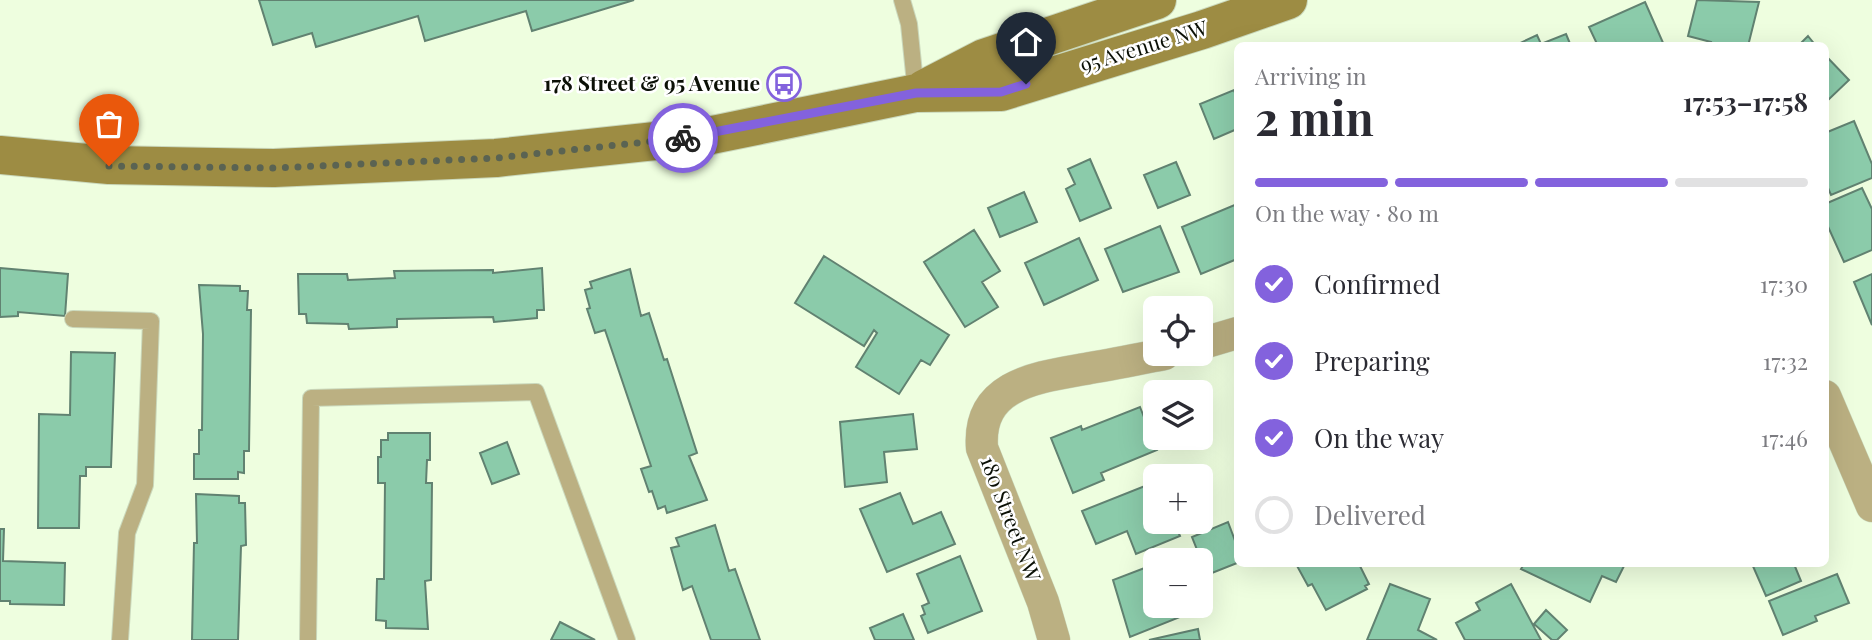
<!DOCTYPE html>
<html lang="en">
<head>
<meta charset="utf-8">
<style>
	:root { --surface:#fff; --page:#f2f2f3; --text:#2b2b33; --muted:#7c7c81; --line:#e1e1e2; --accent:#8362dd }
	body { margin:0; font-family:"Playfair Display",serif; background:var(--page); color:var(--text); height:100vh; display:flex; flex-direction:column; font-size:26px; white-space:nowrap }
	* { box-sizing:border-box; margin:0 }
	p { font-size:23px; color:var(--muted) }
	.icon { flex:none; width:38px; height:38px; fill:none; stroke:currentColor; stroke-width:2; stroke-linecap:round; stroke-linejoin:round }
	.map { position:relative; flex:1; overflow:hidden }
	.drawer { position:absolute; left:1234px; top:42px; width:595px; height:525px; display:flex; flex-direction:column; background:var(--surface); border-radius:10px; box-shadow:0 7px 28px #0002 }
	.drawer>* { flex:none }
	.fabs { position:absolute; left:1143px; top:296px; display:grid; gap:14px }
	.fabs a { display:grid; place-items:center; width:70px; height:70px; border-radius:10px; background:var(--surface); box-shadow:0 7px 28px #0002; font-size:35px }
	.pin { position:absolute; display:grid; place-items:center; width:60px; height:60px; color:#fff; margin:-72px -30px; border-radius:50% 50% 50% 0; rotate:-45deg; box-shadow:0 0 7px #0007 }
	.pin .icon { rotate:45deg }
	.courier { position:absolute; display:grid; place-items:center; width:70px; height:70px; margin:-35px; border:5px solid #8362dd; border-radius:50%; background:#fff; color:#222; box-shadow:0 2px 9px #0007 }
	.head em { font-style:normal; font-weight:700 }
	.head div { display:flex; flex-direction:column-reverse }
	.head { display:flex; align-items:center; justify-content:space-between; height:119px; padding:0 21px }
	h1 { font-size:46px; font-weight:700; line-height:52px }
	.bar { display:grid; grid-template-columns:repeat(4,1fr); gap:10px 7px; align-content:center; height:84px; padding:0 21px }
	.bar i { height:9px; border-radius:5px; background:var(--line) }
	.bar .on { background:var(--accent) }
	.bar p { grid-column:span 4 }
	ol { padding:0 21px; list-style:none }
	li { display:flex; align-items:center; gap:21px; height:77px }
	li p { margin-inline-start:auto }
	li .icon { padding:7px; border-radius:50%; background:var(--accent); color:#fff; stroke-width:4 }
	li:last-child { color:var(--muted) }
	li i { width:38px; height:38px; border:4px solid var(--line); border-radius:50% }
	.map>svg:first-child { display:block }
</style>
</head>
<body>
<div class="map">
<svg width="1872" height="640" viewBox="0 0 1872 640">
	<rect width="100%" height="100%" fill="#eefedf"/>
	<path fill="#8bcbaa" stroke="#618271" stroke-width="2" d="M259,0H634L532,31L526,11L425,41L418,16L316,47L312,33L273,45Z
		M1697,0L1759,2L1748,46H1710L1711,42L1688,36Z
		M1645,2L1664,45L1598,46L1589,27Z
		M1566,34L1571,46H1514L1537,35L1541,44Z
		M1808,36L1816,46H1798Z
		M1825,55L1849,80L1825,103Z
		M1234,90L1237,99V129L1214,139L1200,104Z
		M1854,121L1872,164V178L1831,195L1825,181V133Z
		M1090,159L1111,208L1080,221L1066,189L1075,184L1068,169Z
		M1176,162L1190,195L1158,208L1144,175Z
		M1862,188L1872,209V250L1844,262L1825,220V204Z
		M1024,192L1037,222L1000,237L988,208Z
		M1237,204V259L1201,274L1182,227Z
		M1160,226L1179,272L1123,292L1105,249Z
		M974,230L1000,271L982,282L998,307L965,327L924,262Z
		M1079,238L1098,280L1044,305L1025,263Z
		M824,256L949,335L930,365L921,360L899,394L856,367L877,333L874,330L864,346L795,303Z
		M0,268L68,274L65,316L18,312V316L0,317Z
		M542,268L544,310H537V318L494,322L493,317L397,319V327L349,329L348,324L307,323L306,314H299L298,274H347L348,280L395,278L394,271L493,270V273Z
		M630,269L641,316L649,313L664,360L667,359L697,453L689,456L707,500L667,513L665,506L658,509L652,491L649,492L641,469L651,466L605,330L595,333L587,309L590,308L585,290L592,288L590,282Z
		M1872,274V325L1854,282Z
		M199,285L240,286V291H248L247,310H251L249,451H244V473L238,472V479H194V454H199V430H202L203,334Z
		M71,352L115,353L111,467H86V476H80L79,528H38L39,414L70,415Z
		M1140,407L1157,450L1101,473L1104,480L1073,493L1051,438L1081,426L1082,430Z
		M913,414L917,449L884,452L887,482L845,487L840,422Z
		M388,433H430V460H427L426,483H432L431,580L425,581L428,629L386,628V621L376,620L377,579H384L385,483H378V457H381V440H388Z
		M507,442L519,474L492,484L480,453Z
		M1155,482V522H1174L1180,536L1136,554L1127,531L1096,544L1082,511Z
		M900,493L913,524L941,512L955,544L887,572L860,509Z
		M196,494L239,496V503H245L246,545L241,546L238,640H192L194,543H197Z
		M1228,522L1237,546V563L1207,575L1192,537Z
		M715,525L729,571L735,569L760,640H711L692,586L683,590L671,548L679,546L676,538Z
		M0,529H4L3,561L65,563L64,605L10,604V601H0Z
		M960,556L982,611L928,633L921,616L925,614L922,606L929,603L917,574Z
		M1155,564V606H1182L1185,615L1130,637L1113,580Z
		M1296,564H1359L1369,584L1365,586L1367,589L1326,610L1312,584L1308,586Z
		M1524,564H1625L1616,582L1602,576L1590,602L1521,569Z
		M1752,564H1794L1801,581L1766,596Z
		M1837,574L1849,603L1815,616L1817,621L1783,635L1769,601Z
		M1390,584L1430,599L1418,630L1437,640H1367Z
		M1511,584L1541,640H1465L1456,623L1480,610L1476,603Z
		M1546,610L1567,630L1557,640H1552L1534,624Z
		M903,614L914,640H875L870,628Z
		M560,622L595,640H551Z
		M1198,629L1200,640H1149Z"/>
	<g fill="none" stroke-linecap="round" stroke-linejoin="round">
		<g stroke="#cad8bc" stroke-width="18">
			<path id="lane" d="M902,0L909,24L916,93
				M73,319L151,321L145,485L127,533L120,640
				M308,640L311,398L536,392L627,640"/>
		</g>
		<g stroke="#cad8bc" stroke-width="33">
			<path id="street" d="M1200,344L1237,333
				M1825,396L1872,506
				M1054,640L1043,602L982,448C977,382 1041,377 1090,368C1115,364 1139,359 1164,354"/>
		</g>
		<g stroke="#cad8bc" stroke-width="40">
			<path id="secondary" d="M924,89L984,58L1157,0
				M0,155L109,165L274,168L496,158L712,135L916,93L1001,92L1202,30L1288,0"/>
		</g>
		<use href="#lane" stroke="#bbb082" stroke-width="16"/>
		<use href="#street" stroke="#bbb082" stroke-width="32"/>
		<use href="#secondary" stroke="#9d8c43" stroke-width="38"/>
	</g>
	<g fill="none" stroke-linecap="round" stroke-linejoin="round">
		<path stroke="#5a6352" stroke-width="7" stroke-dasharray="0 12.6" d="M109,166L274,168L496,158L683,138"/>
		<path stroke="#8362dd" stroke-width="9" d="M683,138L916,93L1001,92L1026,84"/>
	</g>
	<defs>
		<g id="bus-ring" transform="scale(1.75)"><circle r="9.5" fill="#fff" stroke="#8362dd" stroke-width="1.5"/><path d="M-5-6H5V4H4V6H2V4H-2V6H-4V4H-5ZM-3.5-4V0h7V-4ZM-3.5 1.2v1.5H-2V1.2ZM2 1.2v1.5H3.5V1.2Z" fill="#8362dd"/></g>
	</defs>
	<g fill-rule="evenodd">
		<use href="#bus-ring" x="784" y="84"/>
	</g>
	<g text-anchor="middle" stroke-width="5" stroke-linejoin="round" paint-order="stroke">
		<g font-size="21" fill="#0b1006" stroke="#fff">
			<text transform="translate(1144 47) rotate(-17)" y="7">95 Avenue NW</text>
			<text transform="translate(1010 519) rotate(69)" y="7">180 Street NW</text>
		</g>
		<g font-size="21" font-weight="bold" fill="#0b1006" stroke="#fff" text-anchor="end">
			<text x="760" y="91">178 Street &amp; 95 Avenue</text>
		</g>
	</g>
</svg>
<div class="fabs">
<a><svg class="icon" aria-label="locate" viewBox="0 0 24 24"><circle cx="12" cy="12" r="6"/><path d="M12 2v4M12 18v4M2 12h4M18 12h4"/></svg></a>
<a><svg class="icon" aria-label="layers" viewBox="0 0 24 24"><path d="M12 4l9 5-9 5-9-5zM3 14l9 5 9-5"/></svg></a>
<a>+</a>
<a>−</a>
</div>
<div class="pin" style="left:109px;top:166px;background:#ea580c"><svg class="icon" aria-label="bag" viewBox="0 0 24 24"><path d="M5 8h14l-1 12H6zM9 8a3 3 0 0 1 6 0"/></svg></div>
<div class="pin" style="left:1026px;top:84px;background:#1f2937"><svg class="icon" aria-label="home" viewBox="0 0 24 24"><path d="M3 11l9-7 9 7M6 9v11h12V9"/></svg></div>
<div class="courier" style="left:683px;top:138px"><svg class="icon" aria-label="bike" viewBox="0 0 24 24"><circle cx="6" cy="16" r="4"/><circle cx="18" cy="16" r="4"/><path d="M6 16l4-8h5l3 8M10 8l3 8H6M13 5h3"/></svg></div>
<section class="drawer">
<div class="head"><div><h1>2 min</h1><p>Arriving in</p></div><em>17:53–17:58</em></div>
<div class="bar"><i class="on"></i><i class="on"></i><i class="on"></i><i></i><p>On the way · 80 m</p></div>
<ol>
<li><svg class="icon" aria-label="check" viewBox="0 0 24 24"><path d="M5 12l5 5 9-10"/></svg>Confirmed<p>17:30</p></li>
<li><svg class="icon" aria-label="check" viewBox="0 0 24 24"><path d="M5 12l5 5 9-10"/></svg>Preparing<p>17:32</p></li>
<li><svg class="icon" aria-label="check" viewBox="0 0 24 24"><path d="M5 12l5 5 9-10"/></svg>On the way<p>17:46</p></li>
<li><i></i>Delivered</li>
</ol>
</section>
</div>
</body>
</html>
